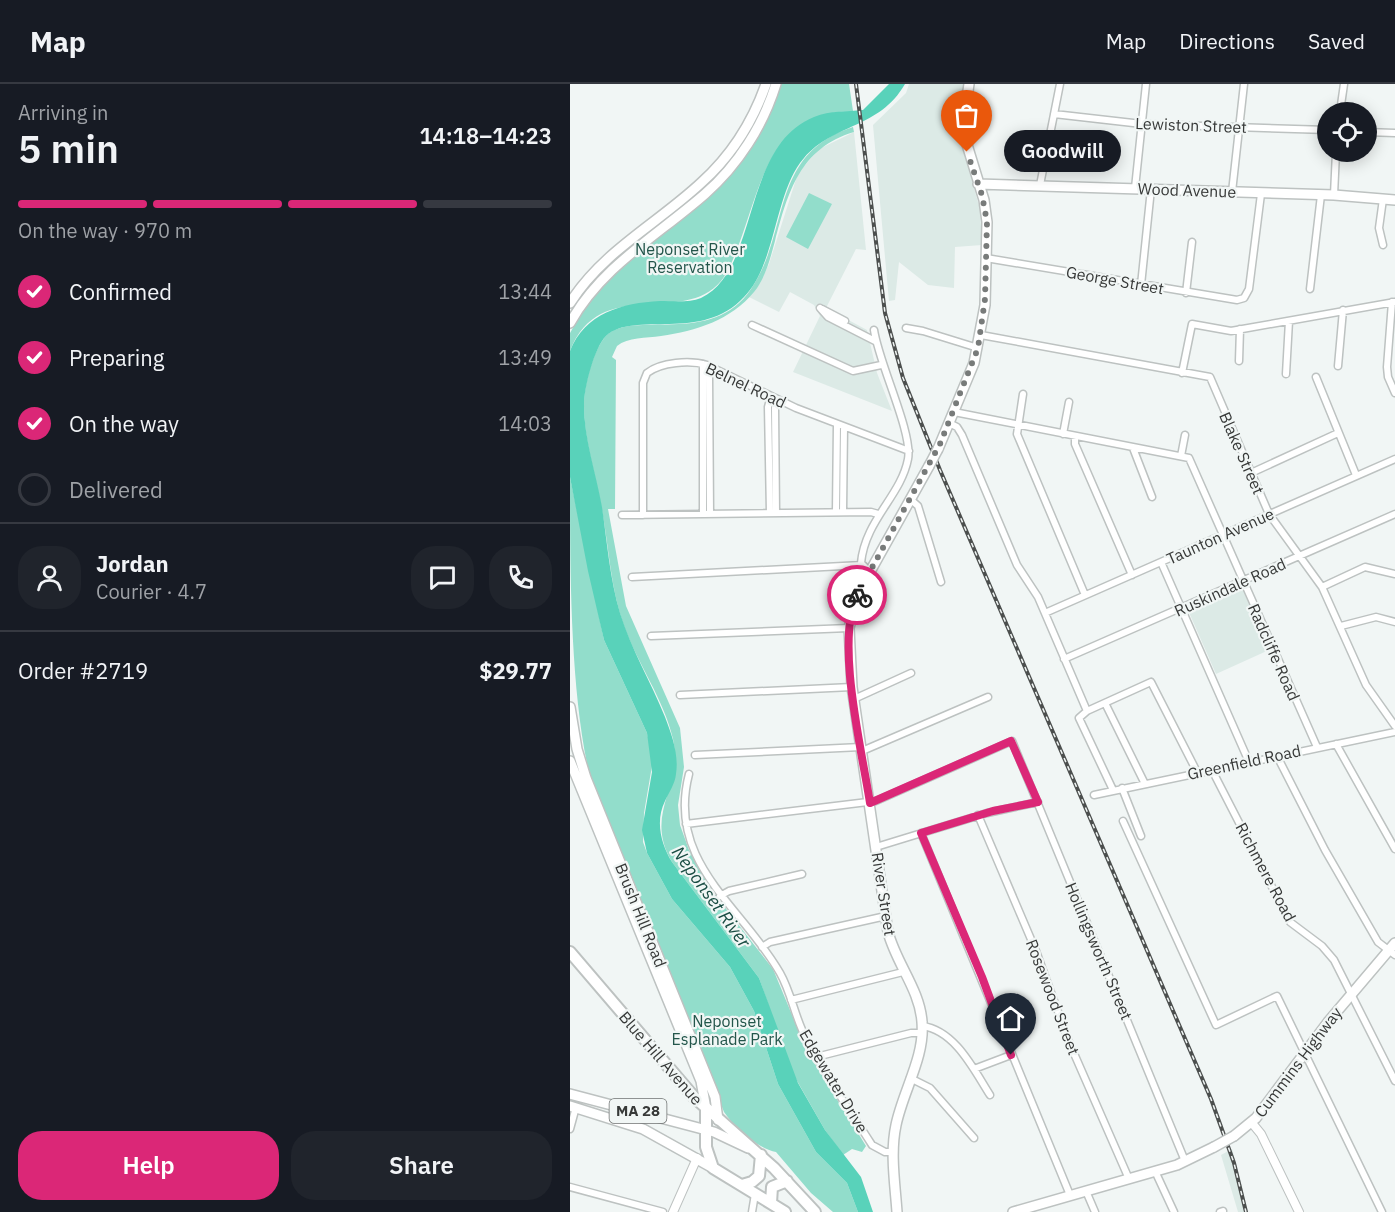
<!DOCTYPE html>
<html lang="en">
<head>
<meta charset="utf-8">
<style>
	:root { --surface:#171b24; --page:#20242c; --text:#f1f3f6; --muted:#9ea1a6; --line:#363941; --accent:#db2777 }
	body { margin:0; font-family:"IBM Plex Sans",sans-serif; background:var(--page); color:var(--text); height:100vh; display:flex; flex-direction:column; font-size:22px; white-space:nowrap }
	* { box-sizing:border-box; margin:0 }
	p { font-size:20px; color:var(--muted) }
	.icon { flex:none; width:33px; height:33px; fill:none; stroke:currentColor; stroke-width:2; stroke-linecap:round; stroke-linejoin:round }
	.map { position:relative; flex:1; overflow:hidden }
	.drawer { display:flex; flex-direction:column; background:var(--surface); width:570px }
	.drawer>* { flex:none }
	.fabs { position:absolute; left:747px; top:18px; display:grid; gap:12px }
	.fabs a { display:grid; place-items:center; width:60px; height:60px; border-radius:50%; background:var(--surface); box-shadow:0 3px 15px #0003; font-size:30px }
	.pin { position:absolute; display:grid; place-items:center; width:51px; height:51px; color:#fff; margin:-62px -26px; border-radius:50% 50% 50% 0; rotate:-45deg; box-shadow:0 0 6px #0007 }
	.pin .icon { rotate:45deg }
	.courier { position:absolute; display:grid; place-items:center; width:60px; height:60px; margin:-30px; border:4px solid #db2777; border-radius:50%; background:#fff; color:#222; box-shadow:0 2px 8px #0007 }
	.bubble { position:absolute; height:42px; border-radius:21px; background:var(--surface); box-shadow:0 3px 15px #0003; font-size:20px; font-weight:600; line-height:42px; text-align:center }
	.head em { font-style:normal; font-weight:600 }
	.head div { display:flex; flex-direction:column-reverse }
	.head { display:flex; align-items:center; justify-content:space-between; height:102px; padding:0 18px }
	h1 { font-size:39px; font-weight:600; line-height:45px }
	.bar { display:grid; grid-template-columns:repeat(4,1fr); gap:9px 6px; align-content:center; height:72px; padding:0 18px }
	.bar i { height:8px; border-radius:4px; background:var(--line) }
	.bar .on { background:var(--accent) }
	.bar p { grid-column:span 4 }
	.line { display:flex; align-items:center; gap:15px; padding:0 18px; border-top:2px solid var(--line) }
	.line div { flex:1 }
	.round { display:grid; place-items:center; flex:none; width:63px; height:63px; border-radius:24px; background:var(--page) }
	ol { padding:0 18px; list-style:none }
	li { display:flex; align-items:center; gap:18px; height:66px }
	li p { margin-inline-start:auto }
	li .icon { padding:6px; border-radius:50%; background:var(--accent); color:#fff; stroke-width:4 }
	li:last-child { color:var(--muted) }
	li i { width:33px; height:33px; border:3px solid var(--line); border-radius:50% }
	.cta { display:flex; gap:12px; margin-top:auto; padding:12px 18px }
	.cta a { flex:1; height:69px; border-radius:24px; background:var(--accent); color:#fff; font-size:24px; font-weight:600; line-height:69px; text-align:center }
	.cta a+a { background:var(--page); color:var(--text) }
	header { display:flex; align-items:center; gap:36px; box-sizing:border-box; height:84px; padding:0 30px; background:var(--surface); border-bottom:2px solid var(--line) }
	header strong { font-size:28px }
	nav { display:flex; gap:33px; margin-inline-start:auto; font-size:21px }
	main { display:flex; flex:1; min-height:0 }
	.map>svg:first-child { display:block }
</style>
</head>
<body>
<header>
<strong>Map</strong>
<nav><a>Map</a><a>Directions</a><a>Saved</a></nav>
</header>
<main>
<section class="drawer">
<div class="head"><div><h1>5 min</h1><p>Arriving in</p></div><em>14:18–14:23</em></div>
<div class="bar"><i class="on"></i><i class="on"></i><i class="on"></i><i></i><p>On the way · 970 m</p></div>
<ol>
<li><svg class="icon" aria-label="check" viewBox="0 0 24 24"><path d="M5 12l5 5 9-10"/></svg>Confirmed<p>13:44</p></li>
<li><svg class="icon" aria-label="check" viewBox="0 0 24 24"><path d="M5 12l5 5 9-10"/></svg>Preparing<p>13:49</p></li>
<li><svg class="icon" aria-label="check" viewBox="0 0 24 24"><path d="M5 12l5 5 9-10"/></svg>On the way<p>14:03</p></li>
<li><i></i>Delivered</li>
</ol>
<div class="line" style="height:108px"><a class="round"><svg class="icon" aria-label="person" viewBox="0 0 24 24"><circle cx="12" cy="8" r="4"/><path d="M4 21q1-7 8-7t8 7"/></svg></a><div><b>Jordan</b><p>Courier · 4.7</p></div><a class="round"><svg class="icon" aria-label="chat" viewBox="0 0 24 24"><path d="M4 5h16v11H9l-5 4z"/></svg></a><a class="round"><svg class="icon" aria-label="phone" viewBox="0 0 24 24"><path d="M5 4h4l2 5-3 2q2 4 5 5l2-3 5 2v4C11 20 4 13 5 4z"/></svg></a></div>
<div class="line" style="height:78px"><div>Order #2719</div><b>$29.77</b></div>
<div class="cta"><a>Help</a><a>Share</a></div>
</section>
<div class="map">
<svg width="825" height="1128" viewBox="0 0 825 1128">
	<rect width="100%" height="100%" fill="#f1f6f5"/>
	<path fill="#dceae6" d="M339,0H395L388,30L391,59L410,125L412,161L385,163L384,204L358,201L329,178L325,216L319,217L303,41L336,9Z
		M284,48L296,166L286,165L256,224L297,246L307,289L322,327L223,288L250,232L244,221L220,208L209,228L179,213L190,199L199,180L228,89L249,65Z
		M671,502L699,566L646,590L618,526Z
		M662,1065L672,1103L678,1128H668L651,1071Z"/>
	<path fill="#92ddcb" d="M211,0H279L283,27C201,28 192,98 169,160C164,172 160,186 151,197C113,243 30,190 0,267V249L16,221L45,187L130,120L194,41Z
		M283,43L284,48C230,64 218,108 205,157C200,175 196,193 184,208C161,236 126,247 91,252C76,254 58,253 47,262L42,273L46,276L45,425H38L56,522L110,644L114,683L108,721L110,741L119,766L139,803L203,885L237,967L296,1062L292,1068L282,1065L273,1071L255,1046L222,988L189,894L102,778C73,729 114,703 103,655C94,616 68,580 54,542C40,503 39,461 31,421C25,389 14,355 14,322C14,302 22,269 35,253C62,224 142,264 181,205C221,146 199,70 283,43Z
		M239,109L262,120L238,165L216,153Z
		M0,393L34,556L77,649L83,676L74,729L73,758L77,769L102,815L160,883L184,927L208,1000L246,1068L277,1099L288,1128H263L241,1109L206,1068C188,1065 164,1043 154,1028L19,689C0,603 0,485 0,393Z"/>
	<path fill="#59d2ba" d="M319,0H335C309,45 264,39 234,74C204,108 207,179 174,213C132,259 64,226 36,252C24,264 14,304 14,321C14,355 26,389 32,423C37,458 40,495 50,529C61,565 81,598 95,633C102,651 109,671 106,690C105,700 99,708 95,717C85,737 91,760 102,778L189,894L228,999L255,1046L291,1093L303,1128H288L277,1099L246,1068L208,1000L184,927L160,883L102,815L77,769L72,746L82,688L77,649L34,556L18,487L0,393V267C15,229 52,219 90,217C102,217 119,219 131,214C190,186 171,62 244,33C261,26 276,28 293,26Z"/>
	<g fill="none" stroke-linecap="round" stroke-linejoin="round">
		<g stroke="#bdc2c1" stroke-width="9">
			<path id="minor" d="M770,28L774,0
				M484,30L572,40L758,46
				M796,48L825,49
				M470,101L490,0
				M565,104L576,0
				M662,108L674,0
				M764,111L766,68
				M813,115L809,144L813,161
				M416,174L667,216L674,214L679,205L691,110
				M571,201L581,105
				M740,205L751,111
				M616,209L622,158
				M822,218L817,283L818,293L825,309
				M250,224L258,233L305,257
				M252,225L275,237
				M182,241L283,287L311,281
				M336,244L353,247L408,264
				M411,251L640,293L699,430L752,503L796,601L825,642
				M669,277L670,245
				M768,282L773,226
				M612,289L622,240L661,247L825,218
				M716,290L719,237
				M746,293L786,391
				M453,310L447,350L515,511
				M384,328L619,374L747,663
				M379,339L387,343L392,351L447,481L468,513L517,627
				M493,350L499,318
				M505,352V360L562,491
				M563,364L582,413
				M611,372L615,351
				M681,389L768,349
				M340,415L348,422L371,498
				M266,428L267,340
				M273,428L274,343
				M200,429L198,323L201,312
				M206,429L205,324L207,315
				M133,430V280
				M140,430L139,292L141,283
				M52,431L301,428L308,430
				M73,431V299L77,289C91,278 120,276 137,281L226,324L339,367
				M591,478L679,678
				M300,488L291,479C295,436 331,412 338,375C343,349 309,280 304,246
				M62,493L292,481
				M752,503L795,483L825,490
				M475,529L825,375
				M771,542L806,533L825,538
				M81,552L279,544
				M494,575L825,430
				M110,611L282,603
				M284,615L341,589
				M535,619L575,700
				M766,660L825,765
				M292,667L418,613
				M125,671L291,663
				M707,672L755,766L808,858L825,871
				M642,686L720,838L752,862L764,876L825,997
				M119,690C96,779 172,822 210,889C222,910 225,935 237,956C255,992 280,1026 302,1061L315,1068H323
				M552,704L571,752
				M543,706L509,634L517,627L581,598L627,688
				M524,711L825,648
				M408,731L466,867L499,958L559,1095
				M553,737L646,941L707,912L812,1128
				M116,740L306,717L442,657L615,1077
				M351,749L500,1111
				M306,763L417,729L468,718
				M150,812L159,807L232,790
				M192,863L200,858L316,832
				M221,916L333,888
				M352,942C385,946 404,986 420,1011
				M246,973L341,949H352
				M404,985L441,971
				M340,994L360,1004L404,1054
				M0,1045L6,1023
				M585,1087L604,1128
				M0,1103L93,1128
				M516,1107L525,1128
				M182,1128L185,1110
				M650,1128L653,1127"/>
		</g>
		<g stroke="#bdc2c1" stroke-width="10">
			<path id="tertiary" d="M682,1039L691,1050L729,1128
				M103,1128L127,1074"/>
		</g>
		<g stroke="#bdc2c1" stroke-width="12">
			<path id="secondary" d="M408,100L764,111L825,116
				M0,219C33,167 87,140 131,99C161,72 183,37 196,0
				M0,239C32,182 87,152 135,110C168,81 193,42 206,0
				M368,365L404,279L415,221L417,138L414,116L395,54V27L399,0
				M0,623L7,665L16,694L145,1013L148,1036
				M0,677L131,997L136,1025
				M327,1128C325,1099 320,1069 326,1041C333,1007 355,973 352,938C350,906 326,879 318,848L282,603L279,544L287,511L359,382"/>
		</g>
		<g stroke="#bdc2c1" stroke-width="12">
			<path id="primary" d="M0,1010L144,1048L178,1064
				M0,1022L73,1045L143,1084
				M664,1052L686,1034L758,938L825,859
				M443,1128L607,1081L644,1063"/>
		</g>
		<g stroke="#bdc2c1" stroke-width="14">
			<path id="trunk" d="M0,868L124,1013L204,1084L245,1128
				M136,1025V1063L143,1084L215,1128
				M172,1101L182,1098L189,1092L191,1071
				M201,1119L202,1103L217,1097"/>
		</g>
		<use href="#minor" stroke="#fff" stroke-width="6"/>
		<use href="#tertiary" stroke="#fff" stroke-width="8"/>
		<use href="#secondary" stroke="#fff" stroke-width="9"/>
		<use href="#primary" stroke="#fff" stroke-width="9"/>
		<use href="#trunk" stroke="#fff" stroke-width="10"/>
		<g stroke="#4c4f4e" stroke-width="4">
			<path id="rail" d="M286,0L315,229L333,294L370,386L641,1015L664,1079L676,1128"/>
		</g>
		<use href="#rail" stroke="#f1f6f5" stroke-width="1.5" stroke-dasharray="4.5" stroke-linecap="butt"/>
		<g stroke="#bdc2c1" stroke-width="12" stroke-linecap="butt">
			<path id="secondary-bridge" d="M359,382L368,365"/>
		</g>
		<g stroke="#bdc2c1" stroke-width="12" stroke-linecap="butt">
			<path id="primary-bridge" d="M644,1063L664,1052"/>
		</g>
		<use href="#secondary-bridge" stroke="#fff" stroke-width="9"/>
		<use href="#primary-bridge" stroke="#fff" stroke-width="9"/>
	</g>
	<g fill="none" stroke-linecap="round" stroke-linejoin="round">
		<path stroke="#787b7a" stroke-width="6" stroke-dasharray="0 10.8" d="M287,511L370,360L408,264L415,215L417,138L412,111L397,68"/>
		<path stroke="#db2777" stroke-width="8" d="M287,511C265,558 292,667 300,719L441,657L468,718L423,727L351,749L412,893L441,971"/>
	</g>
	<g text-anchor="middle" stroke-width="4.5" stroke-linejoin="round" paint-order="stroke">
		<rect fill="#f1f6f5" stroke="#6f7271" stroke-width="1.5" x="39.5" y="1015" width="57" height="24" rx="4.5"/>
		<g font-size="15" font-weight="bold" fill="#373938">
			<text x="68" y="1032">MA 28</text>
		</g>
		<g font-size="16" fill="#373938" stroke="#f1f6f5">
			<text transform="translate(621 41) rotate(2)" y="6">Lewiston Street</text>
			<text transform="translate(617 106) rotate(2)" y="6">Wood Avenue</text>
			<text transform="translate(545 196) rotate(10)" y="6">George Street</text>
			<text transform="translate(176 301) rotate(25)" y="6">Belnel Road</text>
			<text transform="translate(672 369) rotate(66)" y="6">Blake Street</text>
			<text transform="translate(650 452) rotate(-24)" y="6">Taunton Avenue</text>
			<text transform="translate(660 503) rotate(-24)" y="6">Ruskindale Road</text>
			<text transform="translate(704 568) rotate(66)" y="6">Radcliffe Road</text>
			<text transform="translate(674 678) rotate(-12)" y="6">Greenfield Road</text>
			<text transform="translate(696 788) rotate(62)" y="6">Richmere Road</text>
			<text transform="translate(314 810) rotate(81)" y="6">River Street</text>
			<text transform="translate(71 831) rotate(68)" y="6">Brush Hill Road</text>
			<text transform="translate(529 867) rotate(67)" y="6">Hollingsworth Street</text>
			<text transform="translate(483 913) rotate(69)" y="6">Rosewood Street</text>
			<text transform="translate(91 974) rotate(49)" y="6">Blue Hill Avenue</text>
			<text transform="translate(728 978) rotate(-53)" y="6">Cummins Highway</text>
			<text transform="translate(264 997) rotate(59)" y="6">Edgewater Drive</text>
		</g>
		<g font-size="16" fill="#23564b" stroke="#f1f6f5">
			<text x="120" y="171">Neponset River<tspan x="120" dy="18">Reservation</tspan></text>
			<text x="157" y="943">Neponset<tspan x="157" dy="18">Esplanade Park</tspan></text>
		</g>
		<g font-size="18" font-style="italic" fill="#194d43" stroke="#f1f6f5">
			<text transform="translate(141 813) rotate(54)" y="6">Neponset River</text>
		</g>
	</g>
</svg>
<div class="fabs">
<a><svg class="icon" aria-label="locate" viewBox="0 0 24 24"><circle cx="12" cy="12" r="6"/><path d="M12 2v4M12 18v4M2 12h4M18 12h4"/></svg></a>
</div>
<div class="pin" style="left:397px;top:68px;background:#ea580c"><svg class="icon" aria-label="bag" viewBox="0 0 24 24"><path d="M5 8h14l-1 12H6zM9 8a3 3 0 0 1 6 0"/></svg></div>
<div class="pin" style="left:441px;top:971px;background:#1f2937"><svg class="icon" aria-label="home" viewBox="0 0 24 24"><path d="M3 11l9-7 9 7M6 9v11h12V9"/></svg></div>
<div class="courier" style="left:287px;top:511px"><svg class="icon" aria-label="bike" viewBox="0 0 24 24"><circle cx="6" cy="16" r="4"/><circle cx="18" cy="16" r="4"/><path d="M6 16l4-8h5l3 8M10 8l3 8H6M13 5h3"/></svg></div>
<div class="bubble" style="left:434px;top:46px;width:117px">Goodwill</div>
</div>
</main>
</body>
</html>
